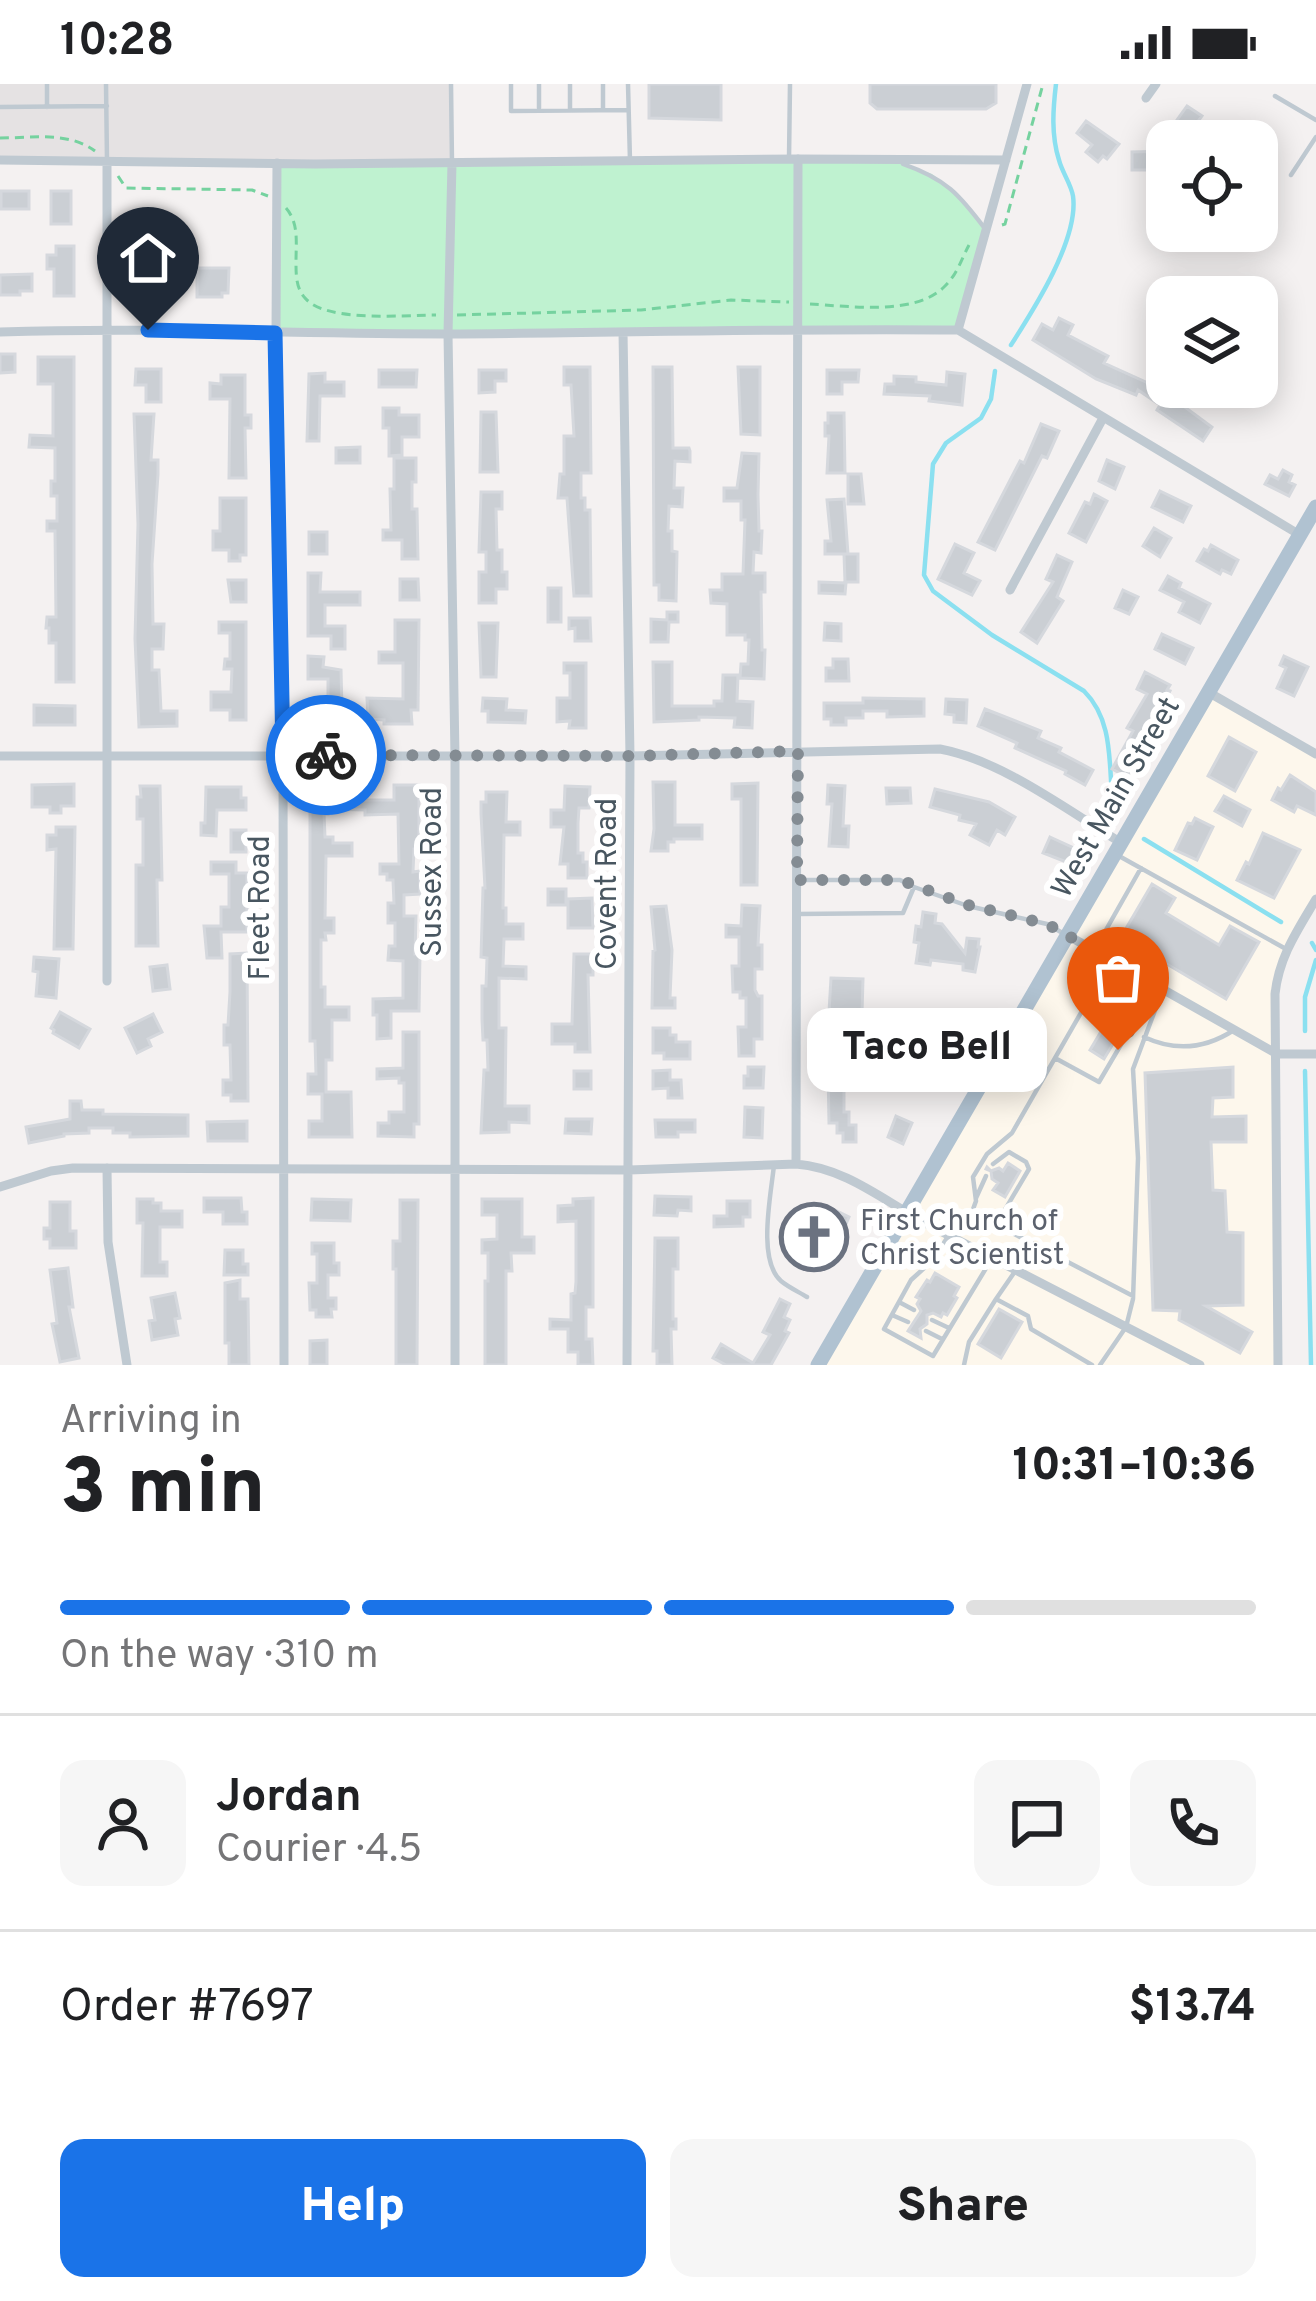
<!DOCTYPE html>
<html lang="en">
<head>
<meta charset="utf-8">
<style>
	:root { --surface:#fff; --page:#f6f6f6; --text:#202124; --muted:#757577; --line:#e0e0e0; --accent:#1a73e8 }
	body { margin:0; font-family:Overpass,sans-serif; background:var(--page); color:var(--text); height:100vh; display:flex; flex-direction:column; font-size:45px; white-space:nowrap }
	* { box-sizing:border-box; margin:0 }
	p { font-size:39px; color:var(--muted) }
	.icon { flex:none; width:66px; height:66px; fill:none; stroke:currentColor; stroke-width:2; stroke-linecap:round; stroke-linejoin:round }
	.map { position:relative; height:1281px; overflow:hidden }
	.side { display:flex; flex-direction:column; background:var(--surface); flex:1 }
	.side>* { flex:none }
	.fabs { position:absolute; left:1146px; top:36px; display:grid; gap:24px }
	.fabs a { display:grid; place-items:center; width:132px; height:132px; border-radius:24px; background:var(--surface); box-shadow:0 6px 30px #0003; font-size:60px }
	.pin { position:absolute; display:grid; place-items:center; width:102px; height:102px; color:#fff; margin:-123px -51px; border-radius:50% 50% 50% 0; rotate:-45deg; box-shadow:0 0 12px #0007 }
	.pin .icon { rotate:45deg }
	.courier { position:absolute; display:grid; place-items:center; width:120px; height:120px; margin:-60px; border:9px solid #1a73e8; border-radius:50%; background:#fff; color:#222; box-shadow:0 3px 15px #0007 }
	.bubble { position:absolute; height:84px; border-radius:24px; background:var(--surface); box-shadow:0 6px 30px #0003; font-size:39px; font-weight:800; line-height:84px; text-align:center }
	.headline em { font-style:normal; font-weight:800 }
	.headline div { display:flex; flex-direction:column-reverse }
	.headline { display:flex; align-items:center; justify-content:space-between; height:204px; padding:0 60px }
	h1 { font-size:78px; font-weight:800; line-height:90px }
	.bar { display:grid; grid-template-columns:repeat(4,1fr); gap:18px 12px; align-content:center; height:144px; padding:0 60px }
	.bar i { height:15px; border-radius:9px; background:var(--line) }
	.bar .selected { background:var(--accent) }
	.bar p { grid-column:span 4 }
	.line { display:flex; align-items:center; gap:30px; padding:0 60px; border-top:3px solid var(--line) }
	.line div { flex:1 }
	.round { display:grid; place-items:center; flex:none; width:126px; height:126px; border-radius:24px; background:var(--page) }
	.button { display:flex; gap:24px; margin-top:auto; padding:24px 60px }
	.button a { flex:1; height:138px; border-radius:24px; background:var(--accent); color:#fff; font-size:48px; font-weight:800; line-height:138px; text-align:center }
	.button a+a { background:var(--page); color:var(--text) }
	.status { display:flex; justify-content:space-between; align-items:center; height:84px; padding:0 60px; background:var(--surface); direction:ltr }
	.status svg { height:33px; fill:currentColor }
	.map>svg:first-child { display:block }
</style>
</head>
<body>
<div class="status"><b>10:28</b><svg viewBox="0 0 49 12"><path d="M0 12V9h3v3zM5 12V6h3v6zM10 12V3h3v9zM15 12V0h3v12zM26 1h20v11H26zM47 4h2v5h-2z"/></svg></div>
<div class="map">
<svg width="1316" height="1281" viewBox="0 0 1316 1281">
	<rect width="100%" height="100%" fill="#f4f1f1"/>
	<path fill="#fdf7ec" d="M1208,608L1316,670V815L1278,885V1281H818Z"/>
	<path fill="#e5e2e3" d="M0,0H451L452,79L0,76Z"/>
	<path fill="#bff2d0" d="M892,76L932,90L955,108L986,146L958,246L276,249L277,79Z"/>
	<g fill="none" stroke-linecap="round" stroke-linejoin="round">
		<path stroke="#8be0f0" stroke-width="4.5" d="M1011,261C1034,225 1079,155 1073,112C1071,100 1062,88 1059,76C1051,51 1053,25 1056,0
			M995,287L991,315L981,334L946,359L933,380L924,491L933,507L992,551L1084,607C1112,635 1109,674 1112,712
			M1144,755L1281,838
			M1312,859L1316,866
			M1305,947V913L1316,876
			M1305,987L1311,1281"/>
	</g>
	<path fill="#cbcfd4" stroke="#d5d8dd" stroke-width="3" d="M649,0H721V36L649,34Z
		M870,0H996V19L986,25H877L870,19Z
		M1187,22L1202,32L1191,47L1177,36Z
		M1086,37L1119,60L1107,75L1103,72L1098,78L1086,68L1092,61L1077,49Z
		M1167,67V86H1132V68Z
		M1,107H29V125H1Z
		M51,107H71V140H51Z
		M56,162H74V212H54V185H47V171H56Z
		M139,182L161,183L159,210L137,209Z
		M197,184H229L228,209H222V213H197Z
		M32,190V207H20V211H0V191Z
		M1059,234L1073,241L1068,251L1108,272L1104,279L1159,304L1212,343L1203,357L1157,326L1160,321L1138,306L1136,311L1096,295L1033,256L1042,240L1053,246Z
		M0,270H15V288L0,289Z
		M38,273H74V598H56V559H49V544H46L47,533H56L55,447H47V437H57V412H51V397H55V364L29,363L30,351L53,352V300H38Z
		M564,283H590L591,389H581V414H585V426H590L591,512H574L567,414H558L560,390H564V352H574L571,301H564Z
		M653,283H672L673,364H689L690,367V378L675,377L674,404H683L682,423L669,422L668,447H672V467L677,468L676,517L659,516V501H654Z
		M738,283H760V351L741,350Z
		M136,285H161V318H146V301H135Z
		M379,286H417L416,303H379Z
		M479,286H506V297H495V308L479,309Z
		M827,286H859L858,298H842V310H827Z
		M947,288L965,290L962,321L929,317L930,312L884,310L885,300H894V292L916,293V298L946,301Z
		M325,289V298H344V312H320L319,357H307L309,290Z
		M221,291H245V331H251V344H245L246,394H229L230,315H210V299L221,300Z
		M383,324H399V331H419V353H402V371L389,372V344H383Z
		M481,328H496L498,388H480Z
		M828,329H844L845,389H827L829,352H825V339H828Z
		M134,330H154L151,376H158V390L152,480L153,540H164L163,565H152V586H159L161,627H177V642L139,643L135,555L138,440Z
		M1041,340L1059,347L1047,374L1042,372L995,466L978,458L1020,377L1024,379Z
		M360,363V379H336V364Z
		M742,369L759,370L758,411L759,447H762L761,469L754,468L753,489H765V508H761L762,566H765L764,595L740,594L741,580H748L749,556H745V551H727V520L711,519L710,506H722V490H743L745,436H741V417H724V404H737Z
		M394,374H416V398H412V425H417L418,475H402V456H383V446H391L390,405H394Z
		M1107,376L1124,383L1115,405L1099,397Z
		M1283,386L1292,391L1289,398L1295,401L1289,412L1265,400L1270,391L1278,395Z
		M848,390H861L864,420H848Z
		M1160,407L1191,422L1183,438L1152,423Z
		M481,408H502V425H496L497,466H502V488H507V505H496V519H479V488H486V468H479Z
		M1094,410L1107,417L1086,458L1069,449L1085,418L1090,420Z
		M220,414H246V471H240V477H229V466H213V447H220Z
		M844,415L848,470H825V457H831L827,416Z
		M1154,444L1171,454L1160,473L1143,462Z
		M309,448H327V470H309Z
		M955,460L974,469L964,489L980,497L972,511L938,495Z
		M1211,461L1238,476L1231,490L1222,486L1220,490L1197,477L1204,465L1208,467Z
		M844,470H858V498H845Z
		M1057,471L1072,478L1057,513L1063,517L1037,559L1021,548L1053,498L1046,495Z
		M308,489H321L320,508H360V521H325V542H345V565H331V552H308Z
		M1168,492L1181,499L1179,504L1210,520L1200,539L1179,528L1184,518L1160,506Z
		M400,495H418L419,516H400Z
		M228,496H246V518H231Z
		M819,498L846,499L845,510L819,509Z
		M548,504H561V538H548Z
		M1123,506L1138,513L1129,530L1115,524Z
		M667,528H678V538H669L668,558H651V535L667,536Z
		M569,534H590L591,557H575V544L569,545Z
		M395,536H419L418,626H411L412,640H384V636L368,635L367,614L403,615V579H379V568H395Z
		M219,538H246V636H230V626H211V608H231L232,585H224L225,575H230V549H219Z
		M479,539H498L496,593H481Z
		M825,539L841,540V557L824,556Z
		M1162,550L1193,564L1185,580L1155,565Z
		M308,572L324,573L323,583L341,586L342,626L327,627V636H311V615L328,614V595H308Z
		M1284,572L1308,583L1294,612L1277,604L1286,584L1280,581Z
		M833,575H848L849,597H826V584H833Z
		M653,578H672V622H714V617H722L723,591H738L737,617L753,618L752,644L734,643L735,634L699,633V636L654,638Z
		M564,579H586V644H569L570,637L557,638V614H570V589H564Z
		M1145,588L1170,601L1167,606L1170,607L1158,633L1161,635L1127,693L1112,685L1133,647L1127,644L1147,610L1137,605Z
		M483,614L507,615L506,626L526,627L525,639L488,638V627H482Z
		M863,614L924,615V632L887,633V627H863V634H846V641H831V635H824V619H863Z
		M946,615L967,616L966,639L954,638V631L945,630Z
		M34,621L75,622V641H34Z
		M985,625L1041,647L1038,654L1061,664L1059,668L1093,686L1085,701L1065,690L1066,687L1015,664L1017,659L978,642Z
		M1229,653L1256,668L1235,707L1208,692Z
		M1290,691L1316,708V731L1297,722L1294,728L1272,716L1278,704L1281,706Z
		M653,698H675V741H702V755H674V758H668V767H651L654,745Z
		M758,699L757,801H741V715H732V700Z
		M74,700V722H61V729H50V723H32V701Z
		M394,701H419V765H414L413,788L420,787V810L404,811V832H416L415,870H420L419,927H391V954L377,955V931H373V915L403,914V877L388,876L389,862H395V839H388V819H394L393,796H387V790H380V780H399L398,730L365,731V726L328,725V730H324L325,753H333V759H352V772H326L325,834H334V849H325L326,856H321V903H325V923H349V936H332V976H326V1008H351L352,1053H309V1037H322V1010H308V990H316L315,957H310V704L355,706V716H394Z
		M828,701L845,702L843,742H849L848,763L829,762L832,720H827Z
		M140,702H160L162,796H157L158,862H136V781H143V735H137V713H141Z
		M565,702L590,703L589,724H579L578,739V769H583V778H587V794H568V780H560L564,743H551V726H564Z
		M206,703H241V714H246V726H217L216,752L201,751V739H205Z
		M886,704H910L911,719L887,720Z
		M935,705L989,718L1015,733L1005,751L997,746L989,761L970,751L976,740L959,736L960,731L930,723Z
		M486,708H507L506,738H520V751H504L503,824H506V840H523V855H504L503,882L526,883V895L499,894V944H506L505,1022H529V1039L509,1038V1048L481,1049L484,986H488L487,956H483L482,935V902H486L487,874L481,873L483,804H485L481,730V718H486Z
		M1224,712L1250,726L1242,742L1215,727Z
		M1195,734L1213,743L1197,776L1175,766L1188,739L1192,740Z
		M56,743H75L73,865H54L56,765L47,766V751H56Z
		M231,746H246V768H231Z
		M1263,749L1300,766L1274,814L1237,796L1246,778L1249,780Z
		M1050,753L1076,765L1069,779L1043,769Z
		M211,778H236V789H247V848H221L222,874H207L204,842H221V823H229V790H211Z
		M1152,800L1175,814L1166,829L1219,861L1230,842L1259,858L1226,915L1121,853Z
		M548,805H566V821H548Z
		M592,814L593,844H568V815Z
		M742,821L760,822L758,861H762V885H755V906L758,912H762V955H754V972H739L738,943H746V914H740V908H733L732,882H739V853H726V841L741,842Z
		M666,822L672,866L670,914H675V924H652L653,867L655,866L651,823Z
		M923,828L936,830L935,839L942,840L965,869L967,854L979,855L978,863H980L975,888L963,886V880L931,876L930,881L916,879L919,859L914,858L916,842L921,843Z
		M247,869L248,1017H231V1011H223V996H231L230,961H224V941H228L230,908V870Z
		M574,870H593V891H588L590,968H575V960H552V940H572Z
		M34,873L59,875L56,914L36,912L38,888L33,887Z
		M167,881L170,905L153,907L150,883Z
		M831,894L863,895L862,929L829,928Z
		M60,928L90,945L79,964L53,949L54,946L51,944Z
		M1112,929L1126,938L1104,975L1090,966Z
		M153,930L162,948L148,955L151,962L137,969L125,944Z
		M912,941L957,944L955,975L910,971Z
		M653,944H670V951H676V958H690V975H664V969H653Z
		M403,948H419V1040H414V1053L378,1052V1039H389V1028H404V999H399V994L377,995V985L403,984Z
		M748,983H764L763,1004H744V992H748Z
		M1233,983V1013L1213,1014L1212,1033L1246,1032V1058H1211L1213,1106L1225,1107L1227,1148L1243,1149V1221L1206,1222L1252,1248L1240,1269L1179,1236L1180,1227L1153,1226L1145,989Z
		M828,985H844V1028H849V1041H856V1058H843V1049H837V1039H829Z
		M670,986V996H681L682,1014H668V1004L653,1005V987Z
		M574,987H591V1005H574Z
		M70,1017H81L82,1026H103V1030L188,1031V1052L130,1053V1049H113V1044H89V1049L64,1050V1052L29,1059L26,1043L70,1035Z
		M745,1023L763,1024L762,1054L744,1053Z
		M896,1032L912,1039L903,1060L888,1053Z
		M566,1035H592L591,1050L565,1049Z
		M655,1036H695V1048H678V1053H656Z
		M247,1037V1057H208L207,1038Z
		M1008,1079L1020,1087L1005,1113L993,1106L998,1099L992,1095L991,1087L986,1085L987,1083L991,1087L999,1084L1003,1087Z
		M655,1112L691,1113V1127L678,1126L677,1132L654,1131Z
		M204,1114H241L242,1128H247V1140H223V1128H204Z
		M593,1114V1223H586V1255H592L593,1281H578V1268H568V1245H550V1235L571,1236V1210L575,1209L576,1198V1137L558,1138V1122L573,1121V1115Z
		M137,1115H153V1119H161V1127H182V1143H160V1178H167V1192H142L143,1139H137Z
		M312,1115L351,1116L350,1137L311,1136Z
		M482,1115H522V1153H534V1169H511L512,1187H506V1281H485V1197H488V1169H482V1156L497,1155V1131H482Z
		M400,1116H418L417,1281H396V1185H393V1157H400Z
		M727,1117H750V1133H743V1142L714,1143V1132H727Z
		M50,1118H70V1147H76V1164H50V1155H44V1144H50Z
		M835,1126L849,1133L829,1180L786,1159L798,1136L823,1149Z
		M655,1154H678V1185H673V1235H676V1245H671L672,1281H657V1267H653Z
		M312,1159H334V1179H339V1191H328V1214H336V1225H331L332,1233H316V1226H310L309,1199H317V1170H312Z
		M225,1166H243V1180H248V1191H224Z
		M68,1184L73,1223H69L79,1274L60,1278L52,1240L57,1239L50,1186Z
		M935,1189L959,1203L954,1212L957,1214L947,1231L943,1229L941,1233L933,1229L927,1231V1240L920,1245L921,1254L908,1247L921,1227L917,1220L920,1215L916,1213L927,1196L930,1198Z
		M240,1196V1215H248L249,1281H229V1259H225V1199Z
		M175,1209L180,1234L175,1235L178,1251L152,1256L149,1237L155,1236L151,1214Z
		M780,1215L790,1220L784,1233L790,1236L785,1247L789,1249L771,1281H726L713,1274L721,1260L753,1279L770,1251L763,1248Z
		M999,1225L1022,1238L1001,1274L978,1260Z
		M327,1256V1281H310V1257Z"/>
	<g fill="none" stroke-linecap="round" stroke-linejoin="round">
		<path stroke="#75d29f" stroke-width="3" stroke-dasharray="9 6" stroke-linecap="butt" d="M0,54C32,54 68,47 95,67
			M118,92L126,104L252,106L268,112
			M286,124C299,139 296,158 296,178C296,191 296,204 305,214C326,239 404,231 436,231
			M1002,141L1005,140L1043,0
			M810,220C848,222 915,232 944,203C957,191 961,176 969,161
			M457,231L641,226L731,216L789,218"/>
		<path stroke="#bfc9d1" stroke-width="4.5" d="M47,0V23
			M106,0L107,77
			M451,0L452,79
			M511,0V27L628,26
			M628,0L630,77
			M1275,12L1316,36
			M0,23L107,22
			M539,24V0
			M603,24V0
			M570,26V0
			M789,75L790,0
			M903,80C946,95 959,110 986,146
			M1291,91L1316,53
			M1119,772L1286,865
			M797,796H900L914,803
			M797,830L903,829L914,803L968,822L1047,840L1066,851
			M1094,867L1141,784
			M1126,885L1110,913L1094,906L1012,1049L987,1070L973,1093L976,1117L972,1128L1133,1212
			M1144,953C1176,968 1205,965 1234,946
			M1055,974L1099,998L1156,901
			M993,1080L1009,1068L1026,1078L1029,1085L996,1141
			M774,1081C771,1111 757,1176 781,1197C788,1203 799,1208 807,1213
			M976,1114L986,1092
			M949,1151L932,1177L911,1196L884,1245L933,1272L991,1176
			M1016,1186L996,1215L1028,1232L1031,1245L1092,1281
			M899,1218L914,1226
			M892,1231L908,1238
			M932,1236L949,1244
			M926,1247L942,1255
			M964,1281L969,1258L996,1215
			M1100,1281L1126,1243L1133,1215L1138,1074L1133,985L1163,905"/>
		<path stroke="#bfc9d1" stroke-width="9" d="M1146,14L1156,0
			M0,76L315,80L798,75L1006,76
			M277,79L276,249L283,671L284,1281
			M452,79L448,250L455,673V1281
			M958,246L1300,451
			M958,246L1027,0
			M0,248C149,243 298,250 447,250C618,249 788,244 958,246
			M623,248L630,672L627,1281
			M1010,506L1103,334
			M1208,608L1316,670
			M0,672H630L940,665C1001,676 1067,726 1120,758
			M1067,851L1277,970H1316
			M107,897V77
			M796,1080L798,75
			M107,1084L108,1158L127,1281
			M0,1103L51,1087L73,1084L629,1086L796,1080C847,1084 885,1118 929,1141C1019,1188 1109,1234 1200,1281
			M1278,1281L1275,910C1279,873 1297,847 1316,815"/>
		<path stroke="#b0c2d1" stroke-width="15" d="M818,1281L1316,423"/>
	</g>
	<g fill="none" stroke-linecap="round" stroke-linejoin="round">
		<path stroke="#848c93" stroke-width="12" stroke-dasharray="0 21.6" d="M326,671L630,672L798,667L797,796H900L968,821L1047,840L1156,901L1118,966"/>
		<path stroke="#1a73e8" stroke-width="15" d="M148,246L275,249L283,671H326"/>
	</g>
	<defs>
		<g id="church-ring" transform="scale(3.45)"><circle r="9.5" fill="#fff" stroke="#6b7280" stroke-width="1.5"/><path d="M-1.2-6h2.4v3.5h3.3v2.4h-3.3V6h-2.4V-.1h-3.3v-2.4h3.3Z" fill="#6b7280"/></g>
	</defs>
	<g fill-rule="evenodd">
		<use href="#church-ring" x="814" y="1153"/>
	</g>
	<g text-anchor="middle" stroke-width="12" stroke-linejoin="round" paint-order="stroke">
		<g font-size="30" fill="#485660" stroke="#fff">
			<text transform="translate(1115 713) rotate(-60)" y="10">West Main Street</text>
			<text transform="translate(431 788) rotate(-90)" y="10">Sussex Road</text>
			<text transform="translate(606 800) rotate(-90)" y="10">Covent Road</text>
			<text transform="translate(259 824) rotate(-90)" y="10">Fleet Road</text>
		</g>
		<g font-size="30" fill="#5b616d" stroke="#fff" text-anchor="start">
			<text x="860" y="1146">First Church of<tspan x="860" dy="34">Christ Scientist</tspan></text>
		</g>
	</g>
</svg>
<div class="fabs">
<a><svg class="icon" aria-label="locate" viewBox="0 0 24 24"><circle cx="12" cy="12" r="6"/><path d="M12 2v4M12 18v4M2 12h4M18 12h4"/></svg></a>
<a><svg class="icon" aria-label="layers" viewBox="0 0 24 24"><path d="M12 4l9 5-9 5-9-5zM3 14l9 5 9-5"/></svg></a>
</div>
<div class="pin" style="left:1118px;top:966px;background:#ea580c"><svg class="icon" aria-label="bag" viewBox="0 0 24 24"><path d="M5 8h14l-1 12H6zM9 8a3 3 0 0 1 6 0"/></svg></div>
<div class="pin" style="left:148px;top:246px;background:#1f2937"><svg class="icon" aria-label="home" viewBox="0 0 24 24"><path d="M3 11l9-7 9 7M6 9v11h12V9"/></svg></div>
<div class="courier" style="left:326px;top:671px"><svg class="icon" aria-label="bike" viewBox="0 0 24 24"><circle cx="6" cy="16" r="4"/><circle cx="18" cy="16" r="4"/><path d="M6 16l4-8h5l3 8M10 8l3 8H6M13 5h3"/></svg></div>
<div class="bubble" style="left:807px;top:924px;width:240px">Taco Bell</div>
</div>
<section class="side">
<div class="headline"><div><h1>3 min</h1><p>Arriving in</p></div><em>10:31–10:36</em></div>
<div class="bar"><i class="selected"></i><i class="selected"></i><i class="selected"></i><i></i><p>On the way · 310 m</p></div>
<div class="line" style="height:216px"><a class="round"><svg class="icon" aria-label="person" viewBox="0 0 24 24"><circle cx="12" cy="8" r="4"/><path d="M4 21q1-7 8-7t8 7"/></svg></a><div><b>Jordan</b><p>Courier · 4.5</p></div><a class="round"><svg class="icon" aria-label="chat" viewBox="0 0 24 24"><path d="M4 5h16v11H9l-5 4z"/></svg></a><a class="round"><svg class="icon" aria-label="phone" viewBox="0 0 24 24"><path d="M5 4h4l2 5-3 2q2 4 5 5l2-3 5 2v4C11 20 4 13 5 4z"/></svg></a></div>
<div class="line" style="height:156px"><div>Order #7697</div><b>$13.74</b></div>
<div class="button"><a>Help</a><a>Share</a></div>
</section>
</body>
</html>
